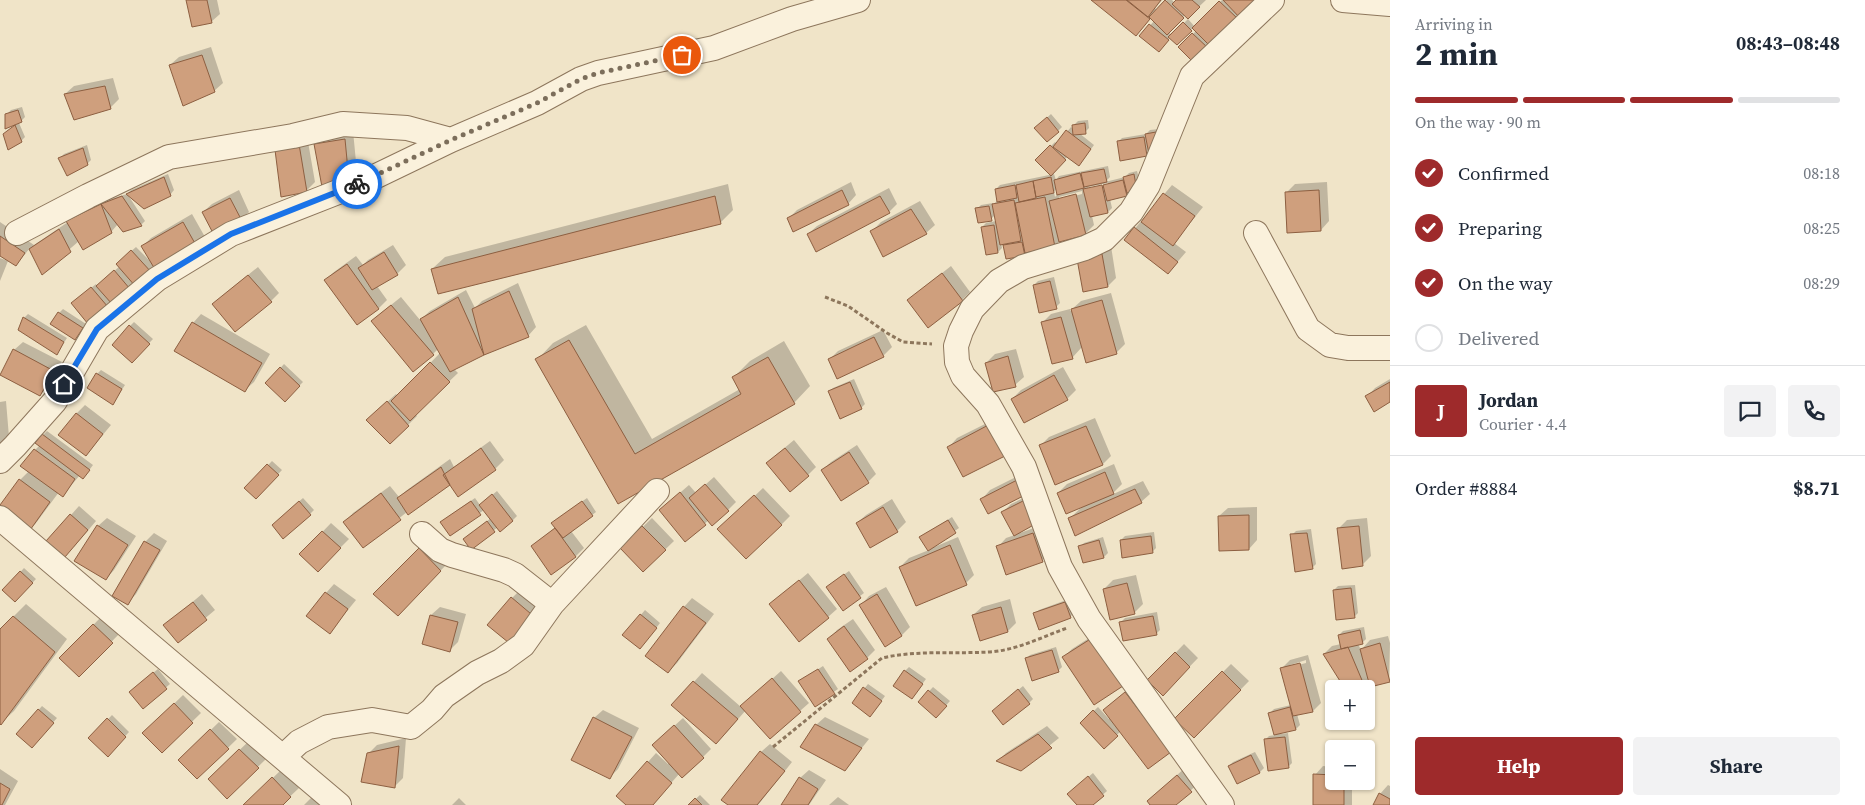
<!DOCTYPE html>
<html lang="en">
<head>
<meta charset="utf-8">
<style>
	:root { --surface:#fff; --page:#f2f2f3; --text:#1f2937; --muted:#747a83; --line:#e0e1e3; --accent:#9e2a2b }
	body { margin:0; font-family:"Source Serif 4",serif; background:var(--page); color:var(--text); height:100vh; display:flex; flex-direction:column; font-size:19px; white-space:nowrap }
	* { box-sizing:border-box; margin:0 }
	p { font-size:16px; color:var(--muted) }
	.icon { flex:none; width:28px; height:28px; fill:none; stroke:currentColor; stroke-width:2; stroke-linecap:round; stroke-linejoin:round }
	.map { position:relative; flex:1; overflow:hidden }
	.drawer { display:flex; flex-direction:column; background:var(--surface); width:475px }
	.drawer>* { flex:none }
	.buttons { position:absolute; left:1325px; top:680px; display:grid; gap:10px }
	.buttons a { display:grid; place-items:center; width:50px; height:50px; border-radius:5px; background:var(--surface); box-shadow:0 1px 4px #0004; font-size:25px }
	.pin { position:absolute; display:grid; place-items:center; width:42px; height:42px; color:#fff; margin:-21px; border:2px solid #fff; border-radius:50%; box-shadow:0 1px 5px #0007 }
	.courier { position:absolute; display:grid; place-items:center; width:50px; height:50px; margin:-25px; border:4px solid #1a73e8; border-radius:50%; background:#fff; color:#222; box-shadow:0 1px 6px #0007 }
	.headline em { font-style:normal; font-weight:700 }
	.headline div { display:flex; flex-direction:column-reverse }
	.headline { display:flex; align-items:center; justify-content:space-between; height:85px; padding:0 25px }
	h1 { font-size:32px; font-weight:700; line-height:38px }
	.bar { display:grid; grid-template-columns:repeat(4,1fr); gap:8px 5px; align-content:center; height:60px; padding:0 25px }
	.bar i { height:6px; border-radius:4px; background:var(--line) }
	.bar .on { background:var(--accent) }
	.bar p { grid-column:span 4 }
	.line { display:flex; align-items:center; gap:12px; padding:0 25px; border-top:1px solid var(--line) }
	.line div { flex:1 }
	.round { display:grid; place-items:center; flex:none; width:52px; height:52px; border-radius:5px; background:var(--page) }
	ol { padding:0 25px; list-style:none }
	li { display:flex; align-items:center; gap:15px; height:55px }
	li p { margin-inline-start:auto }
	li .icon { padding:5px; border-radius:50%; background:var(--accent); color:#fff; stroke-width:4 }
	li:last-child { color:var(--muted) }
	li i { width:28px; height:28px; border:2px solid var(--line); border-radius:50% }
	.primary-button { display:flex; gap:10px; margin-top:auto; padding:10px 25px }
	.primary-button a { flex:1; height:58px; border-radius:5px; background:var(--accent); color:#fff; font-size:20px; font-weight:700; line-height:58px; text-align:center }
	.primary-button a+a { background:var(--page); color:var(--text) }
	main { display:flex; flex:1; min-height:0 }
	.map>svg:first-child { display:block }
</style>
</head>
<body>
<main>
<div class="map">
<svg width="1390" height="805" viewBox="0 0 1390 805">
	<rect width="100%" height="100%" fill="#f0e4c8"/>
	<path fill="#0003" fill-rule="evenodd" d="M187,0H217L220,14L211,22Z
		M1093,0H1162L1155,8L1157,10L1167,0H1172L1175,3L1178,0H1206L1188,17L1185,15L1168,32L1172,35L1188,19L1195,27L1222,0H1259L1239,15L1194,61L1180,47L1196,31L1193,28L1177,44L1170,37L1163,47L1141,36L1154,21L1151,18L1144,26Z
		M211,47L223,83L214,91L170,65L179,57Z
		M113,78L119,99L110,108L65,94L74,86Z
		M22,107L25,117L19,123L25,137L21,141L9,130L18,123L6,115L11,110Z
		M1051,114L1062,127L1058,131L1040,124Z
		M1088,120L1089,128L1085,132L1079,133L1094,145L1083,160L1068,156L1051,174L1037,160L1055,142L1057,144L1071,127L1074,130V125L1078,121Z
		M1159,129L1147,155L1118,142L1122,138L1146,134L1150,130Z
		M353,131L357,172L349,180L315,144L323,136Z
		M307,136L315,182L306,191L276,150Z
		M87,145L91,160L87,164L60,158L64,154Z
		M1108,166L1110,177L1105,182L1125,177L1129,173L1137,171L1141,186L1126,195L1110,199L1112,208L1108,212L1092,216L1094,225L1085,234L1060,241L1054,246L1028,251L1024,255L1005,246L1009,242L1001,243L1002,248L998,252L982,227L986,223L996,221L995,215L991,219L977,209L981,205L993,203V205L998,200L996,189L1000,185L1054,174L1056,180L1059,176ZM1108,183V185L1088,190V187ZM1057,188L1058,193L1055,197L1054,192ZM1082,191V194L1059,200V197Z
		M168,174L174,190L170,195H128L145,221L141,225L124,231L118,224L111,232L79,241L42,273L30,248L16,265L0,254V222L34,245L68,222L76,213L110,196V199L127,194L131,190Z
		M851,182L856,195L848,204L788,219L797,210Z
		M1327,182L1329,221L1321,230L1286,193L1295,184Z
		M728,184L733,210L720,223L432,269L445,257Z
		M1172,185L1203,207L1174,243L1186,252L1168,273L1126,239Z
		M889,188L897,204L889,212L808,234L817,226Z
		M239,190L249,212L241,220L203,212L212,204Z
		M920,201L935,225L926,233L872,231L881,222Z
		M192,214L205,237L107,306L76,300L96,284L97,286L120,266L121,260L136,247L154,265L143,246L151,238Z
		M393,245L406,265L397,274L377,286L387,300L379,308L357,323L326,280L334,272L356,256L363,265L368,260Z
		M1111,246L1116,278L1108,286L1078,259Z
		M0,258L8,261L0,281Z
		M951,266L970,292L962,300H908Z
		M258,267L279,293L271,301L222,296Z
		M1054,277L1060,303L1056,307L1034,285L1038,281Z
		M518,283L536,327L528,336L483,354L454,369L458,373L415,414L417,416L390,443L377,411L396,394L398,396L440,353L438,349L433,354L381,313L401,297L420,320L430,311L466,290L475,308L482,301Z
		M1111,293L1125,344L1116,353L1082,347L1072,358L1042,323L1051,314L1070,309V311L1081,301Z
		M63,309L86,324L75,338L59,313Z
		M28,314L67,338L57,353L20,329L24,318Z
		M201,314L270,354L254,382L245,390L193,323Z
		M134,322L153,339L132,361L130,326Z
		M586,325L652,439L740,389L733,378L750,361L784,341L810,386L794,403L619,502L537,360L553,343Z
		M883,330L892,347L883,356L830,359L838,351Z
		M23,342L62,362L49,386L40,395L14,350Z
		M1016,349L1024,377L1015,385L986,363L995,354Z
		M284,364L303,382L285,400L267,383Z
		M1063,367L1076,390L1067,399H1012L1021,390Z
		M101,370L125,385L113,403L97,374Z
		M854,379L865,404L861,408L829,392L833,388Z
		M1390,379V400L1367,397L1375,388Z
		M6,401L9,437L0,445V402Z
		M85,405L111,425L86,455L76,414Z
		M1003,415L1018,444L949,447L957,438Z
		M1095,418L1111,456L1103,464L1040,446L1049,437Z
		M47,431L93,465L87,473L80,475L63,495L59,492L36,523L28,531L20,480L29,471L35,450L40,445L43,435Z
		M794,440L816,467L808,475L776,455Z
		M490,441L504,460L495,469L458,495L450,483L407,512L364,546L345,522L353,513L390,486L399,497L407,490L450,459L454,467Z
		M857,445L876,474L868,482L822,470L831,462Z
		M272,461L282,470L256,498L246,488Z
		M1114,464L1122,484L1111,495L1143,481L1150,494L1141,502L1070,518L1083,506L1058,493L1067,484Z
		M1030,470L1037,484L982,499L990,490Z
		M714,477L736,502L728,510L709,520L685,540L660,510L689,485L696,493Z
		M763,488L790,516L781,525L728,521Z
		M497,491L517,516L513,520L500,530L498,527L471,548L468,536L491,518L484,510L450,534L442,522L446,518L475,498L480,505Z
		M1036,492L1019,532L1020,533L1042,525L1051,552L1042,560L998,547L1006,538L1015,535L1003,512L1011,504Z
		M303,498L314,510L310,514L277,521Z
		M587,498L596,512L571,531L584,548L576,556L532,546L556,527L557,519Z
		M892,499L906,522L897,531L871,546L857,523L866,515Z
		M79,506L96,521L74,547L71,515Z
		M1257,507V540L1249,549L1219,516L1228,508Z
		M952,517L959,528L932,547V548L958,537L974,575L966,583L900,567L909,558L929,550L921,537Z
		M107,518L136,536L114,570L106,579L98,526Z
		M652,518L674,541L643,571L621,548Z
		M1367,518L1371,556L1362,565L1338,529L1347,520Z
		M331,523L349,539L318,570L301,554Z
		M1311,529L1316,564L1312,568L1292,535L1296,531Z
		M1154,532L1156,548L1152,552L1121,540L1125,536Z
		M154,533L167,541L136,594L128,603L114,595L145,542Z
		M1103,537L1108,553L1104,557L1080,547L1084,543Z
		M428,540L449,562L398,614L375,594Z
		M24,568L36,579L15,601L4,590Z
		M849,571L864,593L843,609L827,587Z
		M808,573L837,609L828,617L771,604Z
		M1136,575L1143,604L1134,613L1104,589L1113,580Z
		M334,584L356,600L330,632L326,593Z
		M1355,585L1358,613L1354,617L1334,590L1338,586Z
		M886,587L910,627L902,635L886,646L861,605L869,596Z
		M521,589L545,610L489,625L512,598Z
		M202,594L215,610L178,641L165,625Z
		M692,598L714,614L677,663L668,672L684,607Z
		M1010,599L1016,623L1008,631L973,615L982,607Z
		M1069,599L1074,613L1070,617L1035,614L1039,610Z
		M26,604L67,639L14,711L1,723L0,630Z
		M440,607L466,614L458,642L450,650L431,615Z
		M645,610L660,623L644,644L624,635Z
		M1157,612L1160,630L1156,634L1121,622L1125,618Z
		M102,616L120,633L79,675L61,658Z
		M853,619L875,650L867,658L829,639L837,630Z
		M1364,627L1366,639L1362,643L1358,644L1361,650L1370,640L1388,636L1390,643L1389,681L1369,678L1363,684L1324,654L1332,646L1341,644L1339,635L1343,631Z
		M1100,631L1131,677L1064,657L1072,649Z
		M1184,644L1198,658L1163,694L1149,680Z
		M1056,647L1062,667L1058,671L1026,659L1030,655Z
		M1308,655L1321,703L1313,711L1297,714L1300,725L1296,729L1281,733V734L1288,733L1292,763L1288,767L1265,740L1269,736L1276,735L1270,713L1274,709L1291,705L1281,669L1290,660ZM1306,660V663L1290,667V665Z
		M1231,664L1249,681L1194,737L1176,719Z
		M823,666L838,689L815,705L800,681Z
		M909,667L926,679L912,698L905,671Z
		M158,669L170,684L143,707L134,688Z
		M781,671L809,703L800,711L746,710L725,734L673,705L702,673L741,707Z
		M868,684L885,696L874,711L853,703Z
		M1134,685L1178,742L1121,731L1104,747L1081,723L1098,707L1109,719L1110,718L1104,710Z
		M1023,686L1033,699L1029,703L997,707Z
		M933,687L950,701L940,712L920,701Z
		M183,695L201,713L162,751L144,733Z
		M42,706L57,718L36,742L18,733Z
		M603,710L639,728L618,769L609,778L594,718Z
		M112,715L129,732L108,755L90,738Z
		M825,717L869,739L845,769L816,725Z
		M683,718L711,749L703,757L679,774L652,805H628L648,762L656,753L668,764L669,762L662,737Z
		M219,722L237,739L197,778L180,760Z
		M1047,726L1059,738L1020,769L998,761L1006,753Z
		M406,738L403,778L394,787L368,754L377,745Z
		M249,741L266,759L227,797L209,779Z
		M770,744L792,762L758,805H730L761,752Z
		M1255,752L1264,768L1260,772L1237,783L1229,766L1233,762Z
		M1323,766L1334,767V781H1352V805H1314L1315,775Z
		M1186,767L1199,783L1174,805H1152L1148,801Z
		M0,769L18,781L5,805H0Z
		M281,770L299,788L281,805H245Z
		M809,770L826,780L809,805H783L800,778Z
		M1093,773L1107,791L1091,805H1079L1073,790Z
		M1388,785L1390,786V805H1374L1380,794Z
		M700,795L710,805H689Z
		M312,797L320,805H304Z
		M838,797L849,805H829Z
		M459,798L466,805H452Z"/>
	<path fill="#cf9f7d" stroke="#8d5f41" d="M186,0H207L212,23L192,27Z
		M1091,0H1126L1150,19L1136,36Z
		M1127,0H1161L1148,17Z
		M1165,0L1184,18L1167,35L1149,17Z
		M1176,0H1192L1200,7L1188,19L1172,4Z
		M1223,0H1261L1241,19Z
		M1219,1L1237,18L1210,46L1192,28Z
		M1183,22L1192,31L1177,45L1168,37Z
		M1149,24L1169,40L1159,52L1139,36Z
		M1192,33L1208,48L1194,63L1178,47Z
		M202,55L215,92L183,106L169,65Z
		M105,86L111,109L74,120L64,94Z
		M18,110L22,122L5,129V114Z
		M1047,117L1059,132L1047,142L1034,128Z
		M1085,123L1086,134L1073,135L1072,125Z
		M15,125L22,142L8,150L3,134Z
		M1066,130L1091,149L1079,166L1053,147Z
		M1156,132L1160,152L1149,154L1145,134Z
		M1144,137L1147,156L1120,161L1117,141Z
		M345,139L349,181L322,187L314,144Z
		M299,144L307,192L281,197L275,150Z
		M1050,145L1066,160L1051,176L1035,160Z
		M83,148L88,165L67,176L58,158Z
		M1104,169L1107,182L1084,187L1081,173Z
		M1080,173L1084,188L1057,195L1054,180Z
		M1134,174L1137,191L1127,193L1123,177Z
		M164,177L171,196L144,209L126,194Z
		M1051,177L1054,193L1036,197L1033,181Z
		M1123,180L1127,196L1107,201L1103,185Z
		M1033,181L1036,198L1019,202L1016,185Z
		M1015,185L1017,198L997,202L995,189Z
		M1102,185L1108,213L1090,217L1083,189Z
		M842,190L849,205L793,232L787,218Z
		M1319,190L1321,231L1287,233L1285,192Z
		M1163,193L1195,216L1173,246L1141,222Z
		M1076,194L1086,235L1059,242L1049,201Z
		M122,196L142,226L123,232L101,204Z
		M715,196L721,224L438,294L431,269Z
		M880,196L890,213L816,252L807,234Z
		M1045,197L1055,247L1025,253L1015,203Z
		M230,198L242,221L214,235L202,212Z
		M1014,200L1021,241L1000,245L992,204Z
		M101,204L112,233L83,250L66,221Z
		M989,206L992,221L978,223L975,208Z
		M911,209L927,234L883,257L870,231Z
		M183,222L197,247L156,271L141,246Z
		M994,225L998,253L986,255L981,227Z
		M1134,227L1178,262L1168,274L1124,240Z
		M59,229L71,252L42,275L29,249Z
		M0,236L25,253L16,266L0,256Z
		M1022,242L1025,256L1006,259L1003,245Z
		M131,250L152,273L136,287L116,264Z
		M384,252L398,275L372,290L358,268Z
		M1102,254L1108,287L1083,292L1077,259Z
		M347,264L379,309L357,325L324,280Z
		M114,270L130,289L112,304L96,286Z
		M942,273L963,301L928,328L907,300Z
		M248,275L272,302L235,332L212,304Z
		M1050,281L1057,309L1039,313L1033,285Z
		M91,287L108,307L88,324L71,303Z
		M509,291L529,337L484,355L472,309Z
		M458,297L484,355L450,372L420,319Z
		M1102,300L1117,354L1086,363L1071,309Z
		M391,305L434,355L413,372L371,321Z
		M58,312L83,328L75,340L50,324Z
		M23,317L64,342L57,355L18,330Z
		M1061,317L1073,359L1052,364L1041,322Z
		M192,322L262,363L245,392L174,351Z
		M129,325L150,344L132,363L112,345Z
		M874,337L884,357L837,379L828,359Z
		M569,340L635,454L741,394L732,377L768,357L795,404L618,504L535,359Z
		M13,349L54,371L40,396L0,375Z
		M1008,356L1016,387L993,392L985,363Z
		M430,362L450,382L410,421L391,401Z
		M280,367L300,386L285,402L265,383Z
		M96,373L122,389L113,405L87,388Z
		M1054,375L1068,400L1024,423L1011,399Z
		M850,382L862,409L840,419L828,391Z
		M1390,382V402L1374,412L1365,396Z
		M387,401L409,426L390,444L366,420Z
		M76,413L103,434L86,456L58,435Z
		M994,422L1011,453L963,477L947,447Z
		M1086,426L1103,465L1055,485L1039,445Z
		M42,434L90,470L83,479L35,443Z
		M481,448L496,470L458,497L443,475Z
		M785,448L809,476L790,492L766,463Z
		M34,449L75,479L63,497L20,466Z
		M849,452L869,483L841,501L821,470Z
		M267,464L279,475L256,499L244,488Z
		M441,467L450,485L408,515L397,498Z
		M1105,472L1114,494L1066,514L1057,493Z
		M1021,478L1029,493L988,514L980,499Z
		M19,479L50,502L28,533L0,512V505Z
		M705,484L729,511L712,526L689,498Z
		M1135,489L1142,503L1075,536L1068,518Z
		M680,492L706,525L685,542L659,510Z
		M381,493L401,520L363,548L343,522Z
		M492,494L513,521L500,532L479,505Z
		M754,495L782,525L746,559L717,529Z
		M1027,499L1039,522L1014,536L1001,512Z
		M299,501L311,515L283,539L272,525Z
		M471,501L481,515L450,536L440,522Z
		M582,501L593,516L563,538L551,523Z
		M883,507L898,532L870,548L856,523Z
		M70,514L88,530L65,557L46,541Z
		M1249,515V550L1219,551L1218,516Z
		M948,520L956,533L928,551L919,537Z
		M487,521L495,532L471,550L463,539Z
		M97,525L128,545L106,580L74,561Z
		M642,526L666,550L643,572L620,548Z
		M1359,526L1363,566L1342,569L1337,528Z
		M555,528L576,557L551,575L531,546Z
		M322,531L341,548L318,572L299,554Z
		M1033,533L1043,562L1006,575L996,546Z
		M1307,533L1313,569L1295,572L1290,534Z
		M1151,536L1153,553L1122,558L1120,540Z
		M1099,540L1104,558L1083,563L1078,546Z
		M144,541L160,550L128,605L112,596Z
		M950,545L967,585L916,606L899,567Z
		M419,548L441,571L398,616L373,594Z
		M20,571L33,583L15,602L2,590Z
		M844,574L861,598L843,611L826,587Z
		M799,580L829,618L799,642L769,604Z
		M1127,583L1135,614L1110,620L1103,589Z
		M1351,588L1355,618L1336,620L1333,590Z
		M325,592L348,609L330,634L306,616Z
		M877,594L902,636L885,647L859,605Z
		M511,597L537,619L514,647L487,625Z
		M193,602L207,620L178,643L163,625Z
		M1065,602L1071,618L1039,630L1033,613Z
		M683,606L706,623L668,673L645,656Z
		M1001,607L1008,632L980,641L972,615Z
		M640,614L657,628L640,649L622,635Z
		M430,615L458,622L450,652L422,644Z
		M13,616L55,652L1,725L0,724V629Z
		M1153,616L1157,635L1123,641L1119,622Z
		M93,624L113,643L79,677L59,658Z
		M844,626L868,659L850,672L827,639Z
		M1360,630L1363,644L1341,649L1338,635Z
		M1092,638L1123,686L1094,705L1062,657Z
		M1380,643L1390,682L1370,687L1360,649Z
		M1348,647L1364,685L1357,689H1345L1323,654Z
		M1052,650L1059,672L1032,681L1025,658Z
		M1175,652L1190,667L1163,696L1147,680Z
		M1300,663L1313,712L1293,716L1280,668Z
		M818,669L835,694L815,707L798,681Z
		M904,670L923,684L912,699L893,686Z
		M1222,671L1241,690L1194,738L1174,719Z
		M153,672L167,689L143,709L129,692Z
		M772,678L801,712L770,739L740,706Z
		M693,681L738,719L716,744L671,705Z
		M863,687L882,701L870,717L852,703Z
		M1018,689L1030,704L1003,725L992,711Z
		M928,690L947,706L936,718L918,702Z
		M1125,692L1171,752L1148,769L1103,710Z
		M174,703L193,723L162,753L142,733Z
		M1290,707L1296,730L1274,735L1268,713Z
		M38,709L54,723L32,748L16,734Z
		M1093,710L1118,736L1104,749L1080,723Z
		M593,717L632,737L610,779L571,760Z
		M107,718L126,737L108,757L88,738Z
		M815,724L862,748L845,771L800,747Z
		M674,725L704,758L682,778L652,745Z
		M210,729L229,749L197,779L178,760Z
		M1038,734L1052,748L1021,771L996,761Z
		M1285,737L1289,768L1268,771L1264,739Z
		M399,746L395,788L361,782L367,753Z
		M239,749L259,768L227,799L208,779Z
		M760,751L785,771L757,805H728L721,800Z
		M1251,755L1260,773L1237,784L1228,766Z
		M647,761L672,783L653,805H626L616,796Z
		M1313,774L1334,775V781H1344V805H1313Z
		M1177,775L1192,792L1176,805H1150L1147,801Z
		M1088,776L1104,796L1093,805H1077L1067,794Z
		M272,777L291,797L283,805H243Z
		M799,777L818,789L808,805H781Z
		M0,783L10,789L2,805H0Z
		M1379,793L1390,799V805H1373Z
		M695,798L702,805H688Z"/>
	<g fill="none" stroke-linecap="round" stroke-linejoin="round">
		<g stroke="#8d765c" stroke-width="26">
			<path id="minor" d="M1343,0L1390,4
				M17,233L88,196L169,157L293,136L343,124L407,128L451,140
				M1256,233L1308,329L1330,345L1348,348H1390
				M0,461L15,446L55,401L97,329L157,279L231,234L366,181L451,140L537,103L581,79L598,73L714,48L792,19L858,0
				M0,518L339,805
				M422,534L440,550L452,555L504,570L515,575L552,604
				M283,757L299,742L328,727L372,720L411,727L432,710L444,696L477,673L501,661L523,645L552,604L657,491
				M1222,805L1089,619L1060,567L1024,467L988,404L963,376L957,362L956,346L961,331L972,309L999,281L1023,267L1085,248L1104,239L1131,212L1148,185L1192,76L1272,0"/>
		</g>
		<path stroke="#8d765c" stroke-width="3" stroke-dasharray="4 2.5" stroke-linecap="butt" d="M825,297L848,306L887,333L903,342L932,344
			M773,747L882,658C917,650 954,654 990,652C1017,650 1042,637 1067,628"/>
		<use href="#minor" stroke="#faf1dc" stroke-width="24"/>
	</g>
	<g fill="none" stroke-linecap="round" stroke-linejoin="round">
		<path stroke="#7c6e5b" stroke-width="5" stroke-dasharray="0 9" d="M357,184L451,140L537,103L581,79L598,73L682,55"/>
		<path stroke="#1a73e8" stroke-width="6" d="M64,384L97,329L157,279L231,234L357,184"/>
	</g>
</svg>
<div class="buttons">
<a>+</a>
<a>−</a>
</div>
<div class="pin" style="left:682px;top:55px;background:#ea580c"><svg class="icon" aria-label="bag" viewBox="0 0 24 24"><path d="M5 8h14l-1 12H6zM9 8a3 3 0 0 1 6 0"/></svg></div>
<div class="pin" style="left:64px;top:384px;background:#1f2937"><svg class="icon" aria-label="home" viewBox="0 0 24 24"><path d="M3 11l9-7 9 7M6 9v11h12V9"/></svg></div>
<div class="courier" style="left:357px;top:184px"><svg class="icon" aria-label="bike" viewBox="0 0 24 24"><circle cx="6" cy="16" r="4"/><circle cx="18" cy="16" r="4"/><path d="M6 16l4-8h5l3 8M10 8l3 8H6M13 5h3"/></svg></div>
</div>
<section class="drawer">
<div class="headline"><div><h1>2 min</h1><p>Arriving in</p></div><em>08:43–08:48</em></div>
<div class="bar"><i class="on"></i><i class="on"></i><i class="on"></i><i></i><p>On the way · 90 m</p></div>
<ol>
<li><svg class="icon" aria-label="check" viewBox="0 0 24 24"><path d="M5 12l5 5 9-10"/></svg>Confirmed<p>08:18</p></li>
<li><svg class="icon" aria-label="check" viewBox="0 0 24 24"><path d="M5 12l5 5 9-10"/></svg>Preparing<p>08:25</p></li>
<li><svg class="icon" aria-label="check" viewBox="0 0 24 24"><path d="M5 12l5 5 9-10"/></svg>On the way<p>08:29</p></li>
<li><i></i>Delivered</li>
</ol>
<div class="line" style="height:90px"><b class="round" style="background:var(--accent);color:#fff">J</b><div><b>Jordan</b><p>Courier · 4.4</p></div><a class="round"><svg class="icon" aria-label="chat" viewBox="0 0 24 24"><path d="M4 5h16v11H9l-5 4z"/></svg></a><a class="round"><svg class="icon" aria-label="phone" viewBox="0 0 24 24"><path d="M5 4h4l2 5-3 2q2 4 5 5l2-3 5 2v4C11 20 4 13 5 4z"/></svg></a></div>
<div class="line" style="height:65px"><div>Order #8884</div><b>$8.71</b></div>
<div class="primary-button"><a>Help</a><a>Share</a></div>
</section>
</main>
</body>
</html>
